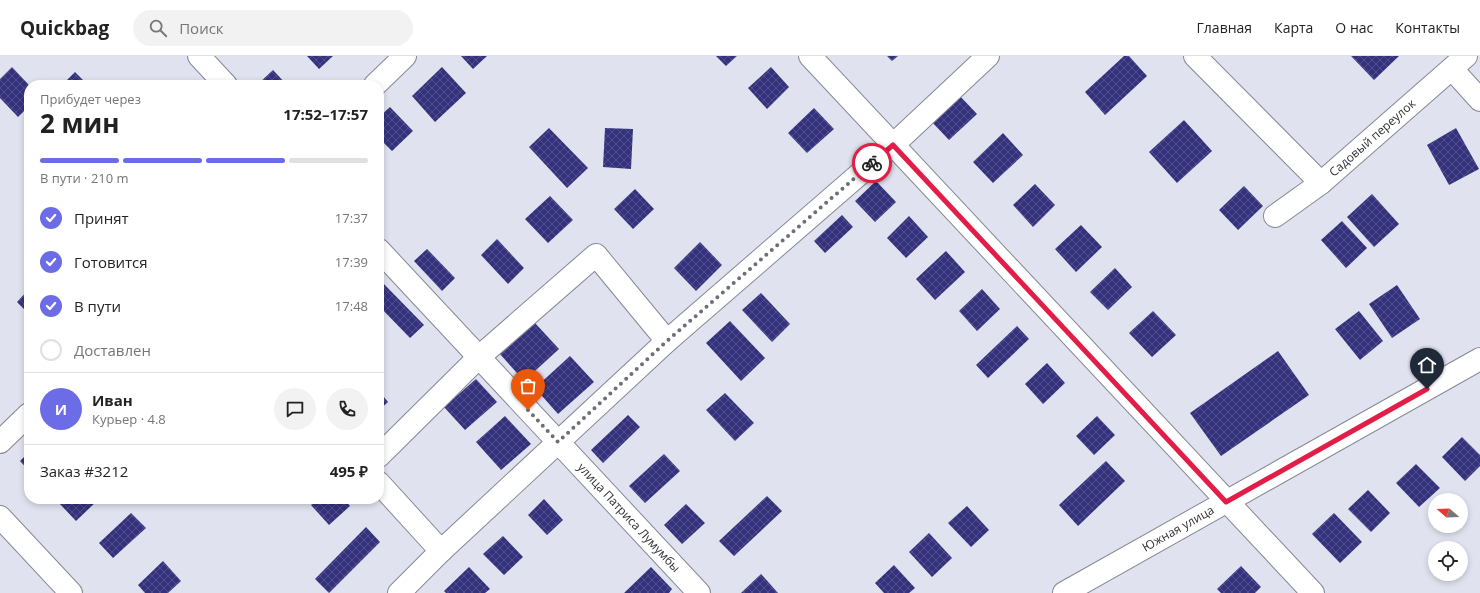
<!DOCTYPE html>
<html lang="ru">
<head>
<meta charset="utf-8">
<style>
	:root { --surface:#fff; --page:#f2f2f2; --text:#222; --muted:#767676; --line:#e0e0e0; --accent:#6c6ce6 }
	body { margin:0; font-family:"Open Sans",sans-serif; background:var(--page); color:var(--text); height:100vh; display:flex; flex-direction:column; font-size:15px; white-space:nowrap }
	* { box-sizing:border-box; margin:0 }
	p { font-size:13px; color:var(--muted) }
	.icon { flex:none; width:22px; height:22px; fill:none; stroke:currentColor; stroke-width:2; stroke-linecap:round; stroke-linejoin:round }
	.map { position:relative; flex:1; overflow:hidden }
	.drawer { position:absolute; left:24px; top:24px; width:360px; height:424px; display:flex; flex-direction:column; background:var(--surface); border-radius:16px; box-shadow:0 2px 6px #0003 }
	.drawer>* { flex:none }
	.needle { width:26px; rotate:289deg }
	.controls { position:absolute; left:1428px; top:437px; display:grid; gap:8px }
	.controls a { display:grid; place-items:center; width:40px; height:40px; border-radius:50%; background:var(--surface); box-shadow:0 2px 6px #0003; font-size:20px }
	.pin { position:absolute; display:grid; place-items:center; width:34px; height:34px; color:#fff; margin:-41px -17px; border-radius:50% 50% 50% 0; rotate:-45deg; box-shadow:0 0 4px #0007 }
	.pin .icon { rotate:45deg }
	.courier { position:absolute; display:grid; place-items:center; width:40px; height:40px; margin:-20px; border:3px solid #e11d48; border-radius:50%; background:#fff; color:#222; box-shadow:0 1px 5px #0007 }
	.overview em { font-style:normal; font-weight:700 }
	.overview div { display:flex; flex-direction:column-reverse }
	.overview { display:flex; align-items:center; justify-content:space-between; height:68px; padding:0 16px }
	h1 { font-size:26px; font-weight:700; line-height:30px }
	.bar { display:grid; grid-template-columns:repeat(4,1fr); gap:6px 4px; align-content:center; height:48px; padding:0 16px }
	.bar i { height:5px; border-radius:3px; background:var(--line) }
	.bar .current { background:var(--accent) }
	.bar p { grid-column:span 4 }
	.line { display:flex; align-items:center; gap:10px; padding:0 16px; border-top:1px solid var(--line) }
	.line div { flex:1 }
	.round { display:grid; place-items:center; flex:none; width:42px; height:42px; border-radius:21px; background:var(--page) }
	ol { padding:0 16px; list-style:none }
	li { display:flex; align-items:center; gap:12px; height:44px }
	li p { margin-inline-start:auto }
	li .icon { padding:4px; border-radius:50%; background:var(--accent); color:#fff; stroke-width:4 }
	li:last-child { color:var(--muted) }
	li i { width:22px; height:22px; border:2px solid var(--line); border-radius:50% }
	header { display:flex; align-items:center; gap:24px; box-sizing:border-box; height:56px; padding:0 20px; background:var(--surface); border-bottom:1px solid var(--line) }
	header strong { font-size:19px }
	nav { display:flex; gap:22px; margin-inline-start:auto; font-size:14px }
	.search { width:280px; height:36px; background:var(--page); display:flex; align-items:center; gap:10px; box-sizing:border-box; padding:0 14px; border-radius:22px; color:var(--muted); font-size:15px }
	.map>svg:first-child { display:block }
</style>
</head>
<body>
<header>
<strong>Quickbag</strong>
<div class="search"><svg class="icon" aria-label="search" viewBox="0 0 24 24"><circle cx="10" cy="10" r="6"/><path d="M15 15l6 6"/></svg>Поиск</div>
<nav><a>Главная</a><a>Карта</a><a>О нас</a><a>Контакты</a></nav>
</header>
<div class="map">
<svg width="1480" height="537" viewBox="0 0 1480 537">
	<defs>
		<pattern id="building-cross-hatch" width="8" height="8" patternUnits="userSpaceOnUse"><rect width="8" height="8" fill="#34327d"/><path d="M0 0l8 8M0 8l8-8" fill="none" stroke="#504f8b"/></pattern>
	</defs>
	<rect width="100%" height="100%" fill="#e0e2ef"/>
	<path fill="url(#building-cross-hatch)" d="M307,0H333L319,13Z
		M461,0H487L473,13Z
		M716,0H737L726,10Z
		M887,0H898L892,5Z
		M1124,0H1129L1147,20L1105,59L1085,36Z
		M1351,0H1399L1374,24Z
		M12,11L29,29V50L18,61L0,42V23Z
		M442,11L466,37L435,66L412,40Z
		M771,11L789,31L767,53L748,32Z
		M273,14L287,29H257Z
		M75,16L88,29H62Z
		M959,39L977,58L949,84L931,65Z
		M390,51L413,75L392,95L379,82V61Z
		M814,52L834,73L807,97L788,77Z
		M1184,64L1212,95L1177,127L1149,96Z
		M549,72L588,112L567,132L529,91Z
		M605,72L633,73L631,113L603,111Z
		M1456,72L1479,113L1449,129L1427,89Z
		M1003,77L1023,99L993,127L973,106Z
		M876,125L896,146L875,166L855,145Z
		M1035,128L1055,149L1033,171L1013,149Z
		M1244,130L1263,150L1238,174L1219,154Z
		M635,133L654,153L633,173L614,153Z
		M1372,138L1399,168L1374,191L1347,161Z
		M550,140L573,164L548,187L525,163Z
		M842,159L853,171L825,197L814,185Z
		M909,160L928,181L906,202L887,182Z
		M1342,165L1367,192L1346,212L1321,184Z
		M1081,169L1102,191L1076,216L1055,193Z
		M497,183L524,212L508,228L481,199Z
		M700,186L722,209L696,235L674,212Z
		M427,193L455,222L442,235L414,205Z
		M946,195L965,216L935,244L916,223Z
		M1115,212L1132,231L1108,254L1090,236Z
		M379,223L424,269L410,282L379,250Z
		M1397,229L1420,263L1392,282L1369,248Z
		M29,233V258L17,246Z
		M982,233L1000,253L977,275L959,255Z
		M761,237L790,268L772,286L742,254Z
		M1153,255L1176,279L1152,301L1129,277Z
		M1359,255L1383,285L1360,304L1335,273Z
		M730,265L765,302L741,325L706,287Z
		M535,267L559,293L524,325L500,298Z
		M1017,270L1029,283L988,322L976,309Z
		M1278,295L1309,339L1221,400L1190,357Z
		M570,300L594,326L558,358L535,332Z
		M1047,307L1065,327L1043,348L1025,328Z
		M476,323L497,346L465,374L444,351Z
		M379,335L388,346L379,354Z
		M725,337L754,367L735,385L706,354Z
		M628,359L640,371L603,407L591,394Z
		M505,360L531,388L501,414L476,386Z
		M1097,360L1115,379L1094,399L1076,380Z
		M1462,381L1480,399V410L1465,425L1442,401Z
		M29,396V415L20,405Z
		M664,398L680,415L645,447L629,430Z
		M1106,405L1125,425L1078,470L1059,449Z
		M1416,408L1440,432L1419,451L1396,427Z
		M1368,434L1390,457L1371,476L1348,453Z
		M767,440L782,455L734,500L719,485Z
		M64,443H99L76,465L59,447Z
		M318,443H344L350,450L329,469L311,449Z
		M544,443L563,464L547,479L528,459Z
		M686,448L705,467L682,488L664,469Z
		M967,450L989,474L971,491L948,467Z
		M131,457L146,472L113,502L99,487Z
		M1334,457L1362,486L1340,507L1312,478Z
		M366,471L380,486L329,537L315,523Z
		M929,477L952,502L932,521L909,496Z
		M503,480L523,501L504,519L483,498Z
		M163,505L181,525L168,537H145L138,529Z
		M894,509L915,532L909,537H884L875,527Z
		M1241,510L1261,531L1255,537H1221L1217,533Z
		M469,511L490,533L485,537H446L444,535Z
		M651,511L672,533L669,537H624Z
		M761,518L778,537H741Z"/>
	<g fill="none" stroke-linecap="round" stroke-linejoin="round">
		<g stroke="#868894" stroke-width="24">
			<g id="street">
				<path d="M199,0L226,29"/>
				<path d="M810,0L1313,537"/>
				<path d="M1195,0L1321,127"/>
				<path d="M1452,13L1480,44"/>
				<path d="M375,29L405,0"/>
				<path id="s1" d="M1275,160L1321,127L1466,0"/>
				<path id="s2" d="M379,194L699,537"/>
				<path d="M0,386L29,358"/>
				<path d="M379,400L479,301L596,199L667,285L893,89L988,0"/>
				<path d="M379,427L441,495L399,537"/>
				<path d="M0,461L71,537"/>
				<path d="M441,495L667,285"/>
				<path id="s3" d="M1064,537L1480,303"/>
			</g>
		</g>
		<use href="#street" stroke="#fff" stroke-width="22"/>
	</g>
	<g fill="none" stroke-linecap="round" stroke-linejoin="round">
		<path stroke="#6d6e76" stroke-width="4" stroke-dasharray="0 7.2" d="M528,354L558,386L667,285L872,107"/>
		<path stroke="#e11d48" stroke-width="5" d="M872,107L893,89L1226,446L1427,333"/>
	</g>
	<g text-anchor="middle" stroke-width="4" stroke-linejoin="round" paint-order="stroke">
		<g font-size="12" fill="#2f3035" stroke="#e0e2ef">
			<text dy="4" stroke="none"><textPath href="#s1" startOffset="125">Садовый переулок</textPath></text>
			<text dy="4" stroke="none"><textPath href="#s2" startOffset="366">улица Патриса Лумумбы</textPath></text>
			<text dy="4" stroke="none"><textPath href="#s3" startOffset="131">Южная улица</textPath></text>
		</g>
	</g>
</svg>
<div class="controls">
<a><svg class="needle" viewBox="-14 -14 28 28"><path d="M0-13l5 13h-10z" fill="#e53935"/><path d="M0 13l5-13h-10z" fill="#767676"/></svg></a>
<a><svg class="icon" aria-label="locate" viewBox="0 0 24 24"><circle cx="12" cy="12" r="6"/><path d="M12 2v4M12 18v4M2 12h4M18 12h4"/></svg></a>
</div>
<div class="pin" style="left:528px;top:354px;background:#ea580c"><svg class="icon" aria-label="bag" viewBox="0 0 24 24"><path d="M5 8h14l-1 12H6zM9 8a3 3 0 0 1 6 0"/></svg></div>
<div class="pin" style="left:1427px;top:333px;background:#1f2937"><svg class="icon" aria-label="home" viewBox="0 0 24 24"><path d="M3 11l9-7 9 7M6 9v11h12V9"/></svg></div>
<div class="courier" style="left:872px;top:107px"><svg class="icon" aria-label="bike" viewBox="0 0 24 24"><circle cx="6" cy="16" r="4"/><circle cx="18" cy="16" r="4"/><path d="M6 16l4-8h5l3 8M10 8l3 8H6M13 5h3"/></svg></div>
<section class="drawer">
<div class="overview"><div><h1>2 мин</h1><p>Прибудет через</p></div><em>17:52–17:57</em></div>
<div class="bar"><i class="current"></i><i class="current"></i><i class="current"></i><i></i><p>В пути · 210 m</p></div>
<ol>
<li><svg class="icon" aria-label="check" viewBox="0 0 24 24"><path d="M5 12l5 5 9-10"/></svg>Принят<p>17:37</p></li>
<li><svg class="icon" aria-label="check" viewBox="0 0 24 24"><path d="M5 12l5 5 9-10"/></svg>Готовится<p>17:39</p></li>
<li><svg class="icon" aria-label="check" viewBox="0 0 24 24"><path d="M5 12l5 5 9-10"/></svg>В пути<p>17:48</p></li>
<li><i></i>Доставлен</li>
</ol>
<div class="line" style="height:72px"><b class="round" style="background:var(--accent);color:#fff">И</b><div><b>Иван</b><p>Курьер · 4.8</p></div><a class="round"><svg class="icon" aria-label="chat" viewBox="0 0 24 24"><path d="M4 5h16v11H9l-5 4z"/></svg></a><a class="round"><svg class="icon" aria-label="phone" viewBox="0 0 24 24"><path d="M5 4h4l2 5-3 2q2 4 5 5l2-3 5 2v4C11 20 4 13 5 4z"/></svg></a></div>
<div class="line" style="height:52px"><div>Заказ #3212</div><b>495 ₽</b></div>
</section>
</div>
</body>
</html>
